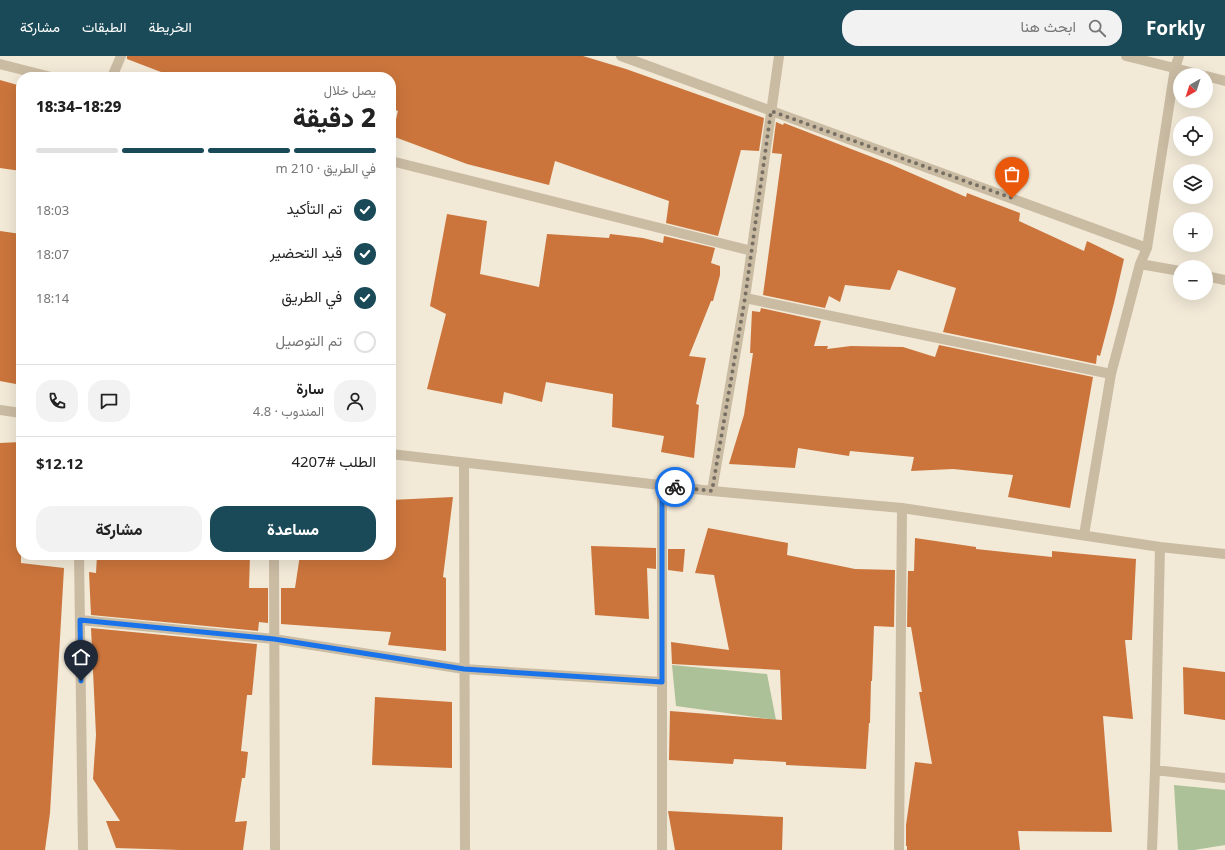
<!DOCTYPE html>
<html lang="ar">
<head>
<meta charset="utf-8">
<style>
	:root { --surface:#fff; --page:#f2f2f2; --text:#222; --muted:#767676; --line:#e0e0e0; --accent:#1a4a58 }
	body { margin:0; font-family:"Noto Sans",Vazirmatn,sans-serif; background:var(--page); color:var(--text); direction:rtl; height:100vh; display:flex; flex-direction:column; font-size:15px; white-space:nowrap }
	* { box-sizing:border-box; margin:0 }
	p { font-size:13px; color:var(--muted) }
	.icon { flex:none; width:22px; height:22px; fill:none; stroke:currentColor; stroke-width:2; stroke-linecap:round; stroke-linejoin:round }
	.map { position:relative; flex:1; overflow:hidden; direction:ltr }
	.details { position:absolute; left:16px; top:16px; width:380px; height:488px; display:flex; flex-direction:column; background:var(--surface); border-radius:16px; box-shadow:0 4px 16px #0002; direction:rtl }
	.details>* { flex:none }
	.needle { width:26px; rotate:219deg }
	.controls { position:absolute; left:1173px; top:12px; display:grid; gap:8px }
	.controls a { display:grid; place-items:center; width:40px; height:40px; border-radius:50%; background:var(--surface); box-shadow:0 4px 16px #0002; font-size:20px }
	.pin { position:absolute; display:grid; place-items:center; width:34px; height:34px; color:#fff; margin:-41px -17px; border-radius:50% 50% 50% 0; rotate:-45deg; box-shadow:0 0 4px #0007 }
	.pin .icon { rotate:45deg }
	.courier { position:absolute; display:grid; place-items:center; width:40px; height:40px; margin:-20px; border:3px solid #1a73e8; border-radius:50%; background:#fff; color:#222; box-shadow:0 1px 5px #0007 }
	.summary em { font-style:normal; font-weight:800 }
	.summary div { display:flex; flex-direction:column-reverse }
	.summary { display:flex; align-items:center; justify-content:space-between; height:68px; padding:0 20px }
	h1 { font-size:26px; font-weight:800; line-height:30px }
	.bar { display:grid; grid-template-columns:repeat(4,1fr); gap:6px 4px; align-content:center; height:48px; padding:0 20px }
	.bar i { height:5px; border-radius:3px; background:var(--line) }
	.bar .current { background:var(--accent) }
	.bar p { grid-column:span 4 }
	.line { display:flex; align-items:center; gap:10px; padding:0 20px; border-top:1px solid var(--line) }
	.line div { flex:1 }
	.round { display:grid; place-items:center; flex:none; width:42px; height:42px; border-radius:16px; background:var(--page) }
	ol { padding:0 20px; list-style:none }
	li { display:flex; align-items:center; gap:12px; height:44px }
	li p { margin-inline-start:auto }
	li .icon { padding:4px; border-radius:50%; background:var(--accent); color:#fff; stroke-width:4 }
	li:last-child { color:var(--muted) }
	li i { width:22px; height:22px; border:2px solid var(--line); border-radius:50% }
	.action { display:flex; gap:8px; margin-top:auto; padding:8px 20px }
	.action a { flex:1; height:46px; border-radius:16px; background:var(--accent); color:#fff; font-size:16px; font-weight:800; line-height:46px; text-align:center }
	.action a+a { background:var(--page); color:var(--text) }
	header { display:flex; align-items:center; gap:24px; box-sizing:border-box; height:56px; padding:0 20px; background:var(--accent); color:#fff }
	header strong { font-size:19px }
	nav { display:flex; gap:22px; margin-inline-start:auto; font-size:14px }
	.search { width:280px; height:36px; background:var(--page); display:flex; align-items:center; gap:10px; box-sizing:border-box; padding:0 14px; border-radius:16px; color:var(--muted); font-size:15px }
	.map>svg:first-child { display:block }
</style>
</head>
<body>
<header>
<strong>Forkly</strong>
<div class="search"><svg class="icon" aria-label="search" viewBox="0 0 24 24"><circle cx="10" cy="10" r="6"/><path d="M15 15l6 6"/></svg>ابحث هنا</div>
<nav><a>الخريطة</a><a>الطبقات</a><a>مشاركة</a></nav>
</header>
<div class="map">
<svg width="1225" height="794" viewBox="0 0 1225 794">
	<rect width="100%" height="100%" fill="#f2e9d7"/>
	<path fill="#acc197" d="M672,609L767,618L776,664L676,650Z
		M1174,729L1225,734V789L1194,794H1178Z"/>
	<path fill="#cb753c" d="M127,0H583L626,13L764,62L759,95L741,94L718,180L666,167L669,145L555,105L549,129L467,108L392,80L398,55L391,52V21H174L127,3Z
		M0,24L21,30V115L0,112Z
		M776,66L783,69L784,67L890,108L966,141L967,137L1020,157L1019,165L1084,195L1087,185L1124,203L1114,247L1100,300L1097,299L1096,308L943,276L956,232L898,214L890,234L845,229L840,246L829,240L825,252L763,239L782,98L772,97Z
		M447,158L487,165L480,218L539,231L547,178L609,182L610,178L643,182L663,187L664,180L715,192L711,207L720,210V219L713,245H711L689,300L706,302L696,348L699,349L694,402L661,396L664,380L612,371L613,338L546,326L542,346L504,336L502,348L427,333L446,258L430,250Z
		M0,175L21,178V329L0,325Z
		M761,252L821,265L814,290H828L827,293L851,290L903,291L935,301L939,289L1093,321L1070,452L1008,441L1013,419L953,413L911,415L914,401L850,395L849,400L798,392L795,412L729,408L744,359L753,297H750L752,255L760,256Z
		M21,386V507L64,512L50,757L45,794H0V387Z
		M453,441L443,521L446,522V595L388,589L391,576L281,568V532H295L300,499H391V444Z
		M708,472L788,487L787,499L855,513L895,514L894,571L874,570L872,625H871L870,667H869L866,713L786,709V706L734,703L733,708L669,704L670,655L782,664L780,614L672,608L671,586L729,594L714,519L695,517Z
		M915,482L976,491V493L1052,501V495L1136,503L1132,584H1125L1133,663L1103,660L1112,776L1018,775L1020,794H907V790H906V769L915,706L932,708L919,636H922L911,571H907L908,515H914Z
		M591,490L656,492V513L647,512L649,563L595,559Z
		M668,493H685L683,516L668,514Z
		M97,499H250L249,532H268V567L259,566L258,575L91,559L89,516L96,517Z
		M91,572L257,588L252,639H247L241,695L248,696L245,722H242L235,766L247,765L243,794H180L116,792L106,765H120L93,723L96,679Z
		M1183,611L1225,616V664L1184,658Z
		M375,641L452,646V712L372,709Z
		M668,755L783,761L782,794H675Z"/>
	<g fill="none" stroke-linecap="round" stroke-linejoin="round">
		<path stroke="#cabba3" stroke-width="10" d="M621,0L1147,192
			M1126,0L1202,19
			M0,8L51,21
			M1206,20L1225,25
			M112,21L121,0
			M391,105L752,195
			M1140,208L1180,215
			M1206,220L1225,224
			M745,242L1111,318
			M0,354L21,357
			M391,398L712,435L902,452L1160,491L1225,498
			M464,407L465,794
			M662,429V794
			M712,435L745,242L779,0
			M1084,479L1111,318L1140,208L1147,192L1175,12L1179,0
			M79,499L83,794
			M274,499L275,794
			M80,564L274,583L464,613L662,626
			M1155,714L1225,722
			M899,794L902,452
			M1152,794L1155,714L1160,491"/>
	</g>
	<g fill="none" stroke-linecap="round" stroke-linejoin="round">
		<path stroke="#776f63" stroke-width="4" stroke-dasharray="0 7.2" d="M675,431L712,435L745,242L771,55L1012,142"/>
		<path stroke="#1a73e8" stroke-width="5" d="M81,625L80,564L274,583L464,613L662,626V429L675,431"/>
	</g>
</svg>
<div class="controls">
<a><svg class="needle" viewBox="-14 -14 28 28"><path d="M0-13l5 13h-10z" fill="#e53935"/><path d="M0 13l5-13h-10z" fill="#767676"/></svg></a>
<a><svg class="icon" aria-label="locate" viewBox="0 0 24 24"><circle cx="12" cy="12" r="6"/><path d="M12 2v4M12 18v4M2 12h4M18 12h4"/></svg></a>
<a><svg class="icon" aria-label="layers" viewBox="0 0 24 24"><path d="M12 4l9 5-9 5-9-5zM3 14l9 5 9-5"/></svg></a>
<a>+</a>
<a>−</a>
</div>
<div class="pin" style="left:1012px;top:142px;background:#ea580c"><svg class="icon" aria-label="bag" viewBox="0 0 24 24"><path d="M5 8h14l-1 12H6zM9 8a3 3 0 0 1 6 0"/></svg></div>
<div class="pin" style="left:81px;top:625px;background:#1f2937"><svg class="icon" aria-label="home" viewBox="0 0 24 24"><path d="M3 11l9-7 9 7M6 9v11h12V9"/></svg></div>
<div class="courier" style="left:675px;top:431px"><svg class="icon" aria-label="bike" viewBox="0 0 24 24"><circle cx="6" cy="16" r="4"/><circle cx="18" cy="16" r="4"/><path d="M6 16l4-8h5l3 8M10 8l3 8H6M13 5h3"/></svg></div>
<section class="details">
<div class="summary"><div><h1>2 دقيقة</h1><p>يصل خلال</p></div><em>18:29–18:34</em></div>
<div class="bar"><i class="current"></i><i class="current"></i><i class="current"></i><i></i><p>في الطريق · 210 m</p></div>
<ol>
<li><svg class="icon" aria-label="check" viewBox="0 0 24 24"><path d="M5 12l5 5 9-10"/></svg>تم التأكيد<p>18:03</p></li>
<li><svg class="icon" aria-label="check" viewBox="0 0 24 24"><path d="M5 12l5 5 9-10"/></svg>قيد التحضير<p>18:07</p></li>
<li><svg class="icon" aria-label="check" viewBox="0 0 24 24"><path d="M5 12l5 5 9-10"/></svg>في الطريق<p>18:14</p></li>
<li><i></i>تم التوصيل</li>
</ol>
<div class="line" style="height:72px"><a class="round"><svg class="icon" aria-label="person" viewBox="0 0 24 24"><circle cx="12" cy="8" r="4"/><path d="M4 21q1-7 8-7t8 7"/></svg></a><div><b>سارة</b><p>المندوب · 4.8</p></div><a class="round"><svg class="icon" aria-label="chat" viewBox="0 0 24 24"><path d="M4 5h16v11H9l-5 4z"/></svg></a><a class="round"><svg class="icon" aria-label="phone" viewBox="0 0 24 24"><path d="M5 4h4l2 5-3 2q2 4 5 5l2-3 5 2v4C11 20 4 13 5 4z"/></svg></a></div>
<div class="line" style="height:52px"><div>الطلب #4207</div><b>$12.12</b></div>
<div class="action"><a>مساعدة</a><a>مشاركة</a></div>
</section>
</div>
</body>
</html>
